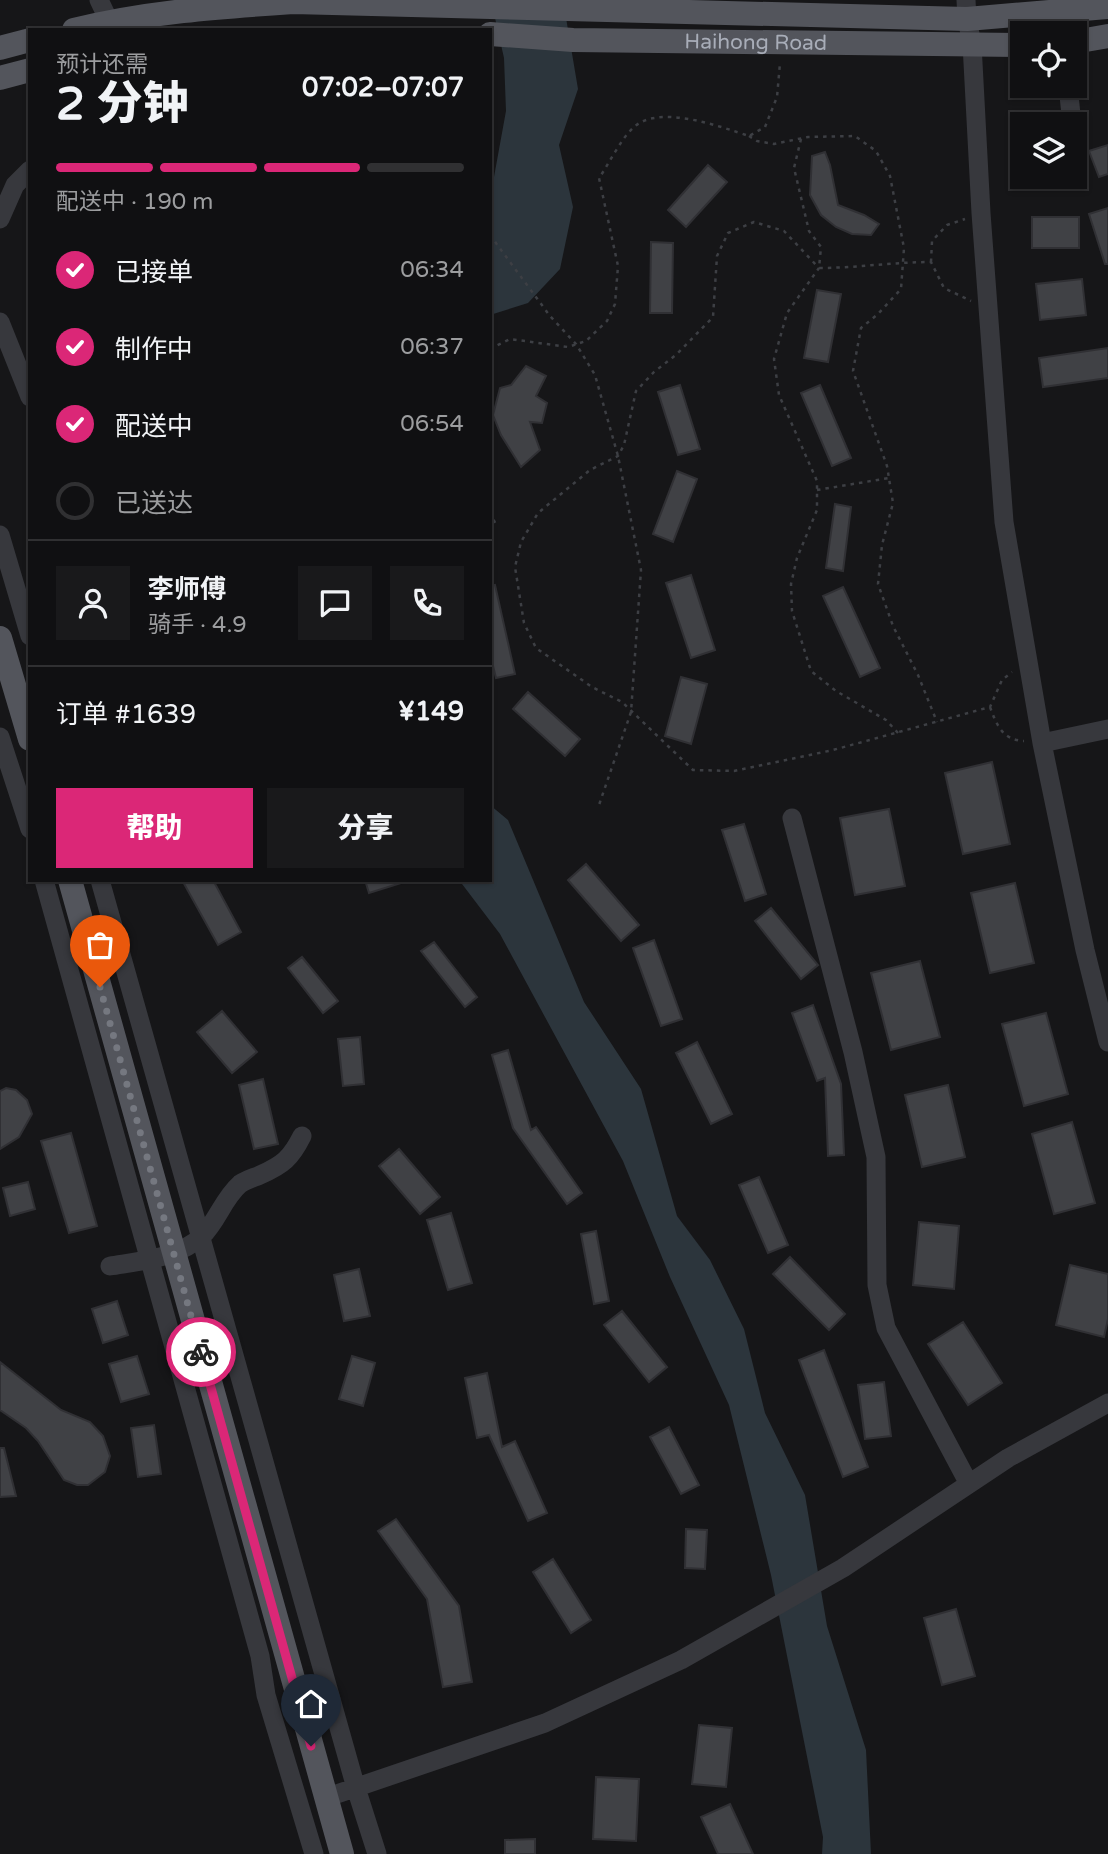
<!DOCTYPE html>
<html lang="zh">
<head>
<meta charset="utf-8">
<style>
	:root { --surface:#101012; --page:#19191b; --text:#f1f3f6; --muted:#9c9d9f; --line:#303032; --accent:#db2777 }
	body { margin:0; font-family:"Varela Round","Noto Sans SC",sans-serif; background:var(--page); color:var(--text); height:100vh; display:flex; flex-direction:column; font-size:26px; white-space:nowrap }
	* { box-sizing:border-box; margin:0 }
	p { font-size:23px; color:var(--muted) }
	.icon { flex:none; width:38px; height:38px; fill:none; stroke:currentColor; stroke-width:2; stroke-linecap:round; stroke-linejoin:round }
	.map { position:relative; flex:1; overflow:hidden }
	.drawer { position:absolute; left:28px; top:28px; width:464px; height:854px; display:flex; flex-direction:column; background:var(--surface); border-radius:0px; box-shadow:0 2px 5px #0004,0 0 0 2px var(--line) }
	.drawer>* { flex:none }
	.controls { position:absolute; left:1010px; top:21px; display:grid; gap:14px }
	.controls a { display:grid; place-items:center; width:77px; height:77px; border-radius:0px; background:var(--surface); box-shadow:0 2px 5px #0004,0 0 0 2px var(--line); font-size:35px }
	.pin { position:absolute; display:grid; place-items:center; width:60px; height:60px; color:#fff; margin:-72px -30px; border-radius:50% 50% 50% 0; rotate:-45deg; box-shadow:0 0 7px #0007 }
	.pin .icon { rotate:45deg }
	.courier { position:absolute; display:grid; place-items:center; width:70px; height:70px; margin:-35px; border:5px solid #db2777; border-radius:50%; background:#fff; color:#222; box-shadow:0 2px 9px #0007 }
	.summary em { font-style:normal; font-weight:800 }
	.summary div { display:flex; flex-direction:column-reverse }
	.summary { display:flex; align-items:center; justify-content:space-between; height:119px; padding:0 28px }
	h1 { font-size:46px; font-weight:800; line-height:52px }
	.bar { display:grid; grid-template-columns:repeat(4,1fr); gap:10px 7px; align-content:center; height:84px; padding:0 28px }
	.bar i { height:9px; border-radius:5px; background:var(--line) }
	.bar .selected { background:var(--accent) }
	.bar p { grid-column:span 4 }
	.line { display:flex; align-items:center; gap:18px; padding:0 28px; border-top:2px solid var(--line) }
	.line div { flex:1 }
	.round { display:grid; place-items:center; flex:none; width:74px; height:74px; border-radius:0px; background:var(--page) }
	ol { padding:0 28px; list-style:none }
	li { display:flex; align-items:center; gap:21px; height:77px }
	li p { margin-inline-start:auto }
	li .icon { padding:7px; border-radius:50%; background:var(--accent); color:#fff; stroke-width:4 }
	li:last-child { color:var(--muted) }
	li i { width:38px; height:38px; border:4px solid var(--line); border-radius:50% }
	.cta { display:flex; gap:14px; margin-top:auto; padding:14px 28px }
	.cta a { flex:1; height:80px; border-radius:0px; background:var(--accent); color:#fff; font-size:28px; font-weight:800; line-height:80px; text-align:center }
	.cta a+a { background:var(--page); color:var(--text) }
	.map>svg:first-child { display:block }
</style>
</head>
<body>
<div class="map">
<svg width="1108" height="1854" viewBox="0 0 1108 1854">
	<rect width="100%" height="100%" fill="#161618"/>
	<path fill="#2c353c" d="M491,0H563L578,89L559,145L573,207L560,269L528,303L490,315V184L494,177L506,111L504,58Z
		M490,805L508,820L584,1002L641,1089L677,1216L710,1260L744,1329L765,1413L805,1495L827,1626L866,1750L871,1854H822L823,1837L771,1575L729,1405L670,1277L623,1161L500,934L459,880H490Z"/>
	<path fill="#404145" stroke="#303034" stroke-width="2" d="M1108,145V174L1099,177L1089,151Z
		M825,152L830,165L838,205L864,215L879,224L871,235L852,234L836,227L821,215L810,195L812,156Z
		M708,165L727,182L686,227L668,210Z
		M1108,208V264H1105L1089,214Z
		M1032,217H1079V248H1032Z
		M651,242L673,243L672,313H650Z
		M1082,279L1086,315L1040,320L1036,284Z
		M817,290L841,294L828,362L804,358Z
		M1108,348V378L1043,387L1039,358Z
		M526,366L546,376L536,396L547,403L542,423L530,422L540,450L521,467L501,435L493,415L500,388L511,385Z
		M680,385L700,449L678,455L658,392Z
		M820,385L851,458L832,466L801,393Z
		M677,471L697,479L673,542L653,534Z
		M835,504L851,507L843,571L826,568Z
		M691,575L715,650L691,658L666,583Z
		M495,585L515,674L496,678L490,654V586Z
		M843,587L880,668L860,677L823,596Z
		M681,677L707,684L691,744L665,736Z
		M528,692L580,739L565,756L513,709Z
		M992,762L1010,844L963,854L945,773Z
		M889,809L905,886L855,895L840,818Z
		M744,824L766,894L745,901L722,830Z
		M586,864L639,925L621,941L568,880Z
		M182,880H213L241,932L218,945Z
		M365,880H401V883L369,893Z
		M1015,883L1034,963L990,973L971,893Z
		M771,908L818,965L801,979L755,921Z
		M654,940L682,1019L661,1026L633,948Z
		M434,942L477,997L465,1007L421,951Z
		M302,957L338,1001L323,1013L288,968Z
		M920,961L940,1037L891,1050L871,973Z
		M813,1005L841,1084L844,1155L828,1156L825,1078L817,1081L792,1013Z
		M222,1011L257,1052L232,1073L197,1032Z
		M1046,1013L1068,1094L1024,1106L1002,1024Z
		M360,1037L364,1084L343,1086L338,1039Z
		M697,1042L732,1114L711,1124L676,1053Z
		M508,1050L531,1130L536,1127L582,1193L567,1204L513,1128L492,1055Z
		M263,1079L278,1144L254,1149L239,1085Z
		M948,1085L965,1157L922,1167L905,1095Z
		M6,1088L16,1090L27,1100L32,1114L19,1137L0,1149V1091Z
		M1072,1122L1095,1203L1054,1214L1032,1134Z
		M71,1133L97,1226L69,1233L41,1141Z
		M399,1149L440,1197L420,1214L379,1166Z
		M759,1177L788,1245L768,1253L739,1185Z
		M28,1182L35,1209L10,1216L3,1188Z
		M451,1213L472,1283L448,1290L427,1220Z
		M919,1222L959,1226L954,1289L913,1285Z
		M596,1231L609,1301L594,1304L581,1234Z
		M790,1257L845,1314L829,1330L773,1274Z
		M1070,1265L1108,1274V1319L1104,1337L1056,1325Z
		M359,1269L370,1316L344,1321L334,1275Z
		M117,1301L128,1335L103,1343L92,1309Z
		M622,1311L667,1367L649,1382L604,1325Z
		M963,1322L1002,1383L968,1405L928,1344Z
		M824,1350L868,1467L843,1477L799,1360Z
		M137,1356L149,1394L121,1402L109,1364Z
		M352,1356L375,1363L363,1406L339,1399Z
		M0,1362L61,1410L90,1422L103,1436L110,1456L105,1472L88,1485H77L64,1480L38,1441L26,1428L0,1410Z
		M487,1373L502,1447L515,1441L547,1513L528,1521L489,1435L477,1438L465,1378Z
		M884,1382L891,1436L865,1439L858,1385Z
		M154,1425L161,1474L138,1477L131,1428Z
		M669,1427L699,1485L681,1494L650,1437Z
		M0,1448H4L16,1496L0,1497Z
		M396,1519L459,1606L472,1682L443,1687L427,1599L378,1531Z
		M686,1529L707,1530L705,1569L685,1568Z
		M553,1559L591,1620L571,1633L533,1572Z
		M956,1609L975,1676L942,1685L924,1618Z
		M699,1725L732,1728L726,1787L692,1784Z
		M596,1777L639,1779L636,1841L593,1839Z
		M730,1804L753,1854H718L701,1817Z
		M535,1839V1854H505V1840Z"/>
	<g fill="none" stroke-linecap="round" stroke-linejoin="round">
		<path stroke="#3d3f44" stroke-width="2.5" stroke-dasharray="3.5 5" stroke-linecap="butt" d="M749,136L757,141L774,144L808,137L855,136L876,151L890,176L904,248L901,289L878,314L861,328L853,371L887,466L893,503L882,545L878,584L893,626L918,675L937,722
			M801,139L794,168L809,231L821,247L819,268C856,268 893,262 931,262L944,288L971,301
			M490,235L550,316L576,344L595,375L618,456L641,570L631,712L599,805
			M931,262L932,241L947,225L965,219
			M490,349L510,339L568,347L586,341L607,321L615,304L618,266L599,178C609,164 620,140 633,128C658,103 721,127 749,136L765,127L777,97L780,63
			M817,490L889,478
			M490,512L497,527
			M990,707C997,726 1003,740 1024,741
			M898,733L886,720L836,691L811,671L792,611L791,584L797,558L817,510V481L779,395L774,359L787,313L819,268L784,231L754,222L728,233L717,256L713,317L677,354L654,372L636,391L624,445L618,456L590,470L538,513L521,542L515,567L524,623L536,648L592,687L622,702L693,770L734,771L833,750L990,707L1002,680L1012,672"/>
		<path stroke="#37383d" stroke-width="19" d="M99,0L109,21
			M966,0L967,19L972,44L981,213L1004,522L1042,743L1085,950L1108,1042
			M1068,86L1072,124
			M0,219L15,185L30,170
			M0,322L30,397
			M0,535L30,636
			M0,737L30,829
			M1042,743L1108,729
			M792,818L853,1052L876,1157L877,1285L886,1328L969,1484
			M44,880L260,1656L266,1695L314,1854
			M100,880L356,1788L377,1854
			M110,1266C140,1261 179,1258 202,1236C218,1220 223,1199 240,1184C246,1180 253,1178 260,1175C283,1165 291,1158 302,1136
			M325,1798L545,1723L681,1660L843,1568L1008,1458L1108,1403"/>
		<g stroke="#53555c" stroke-width="24">
			<path d="M74,30C146,12 219,7 293,2L967,19L1108,7"/>
			<path id="s1" d="M490,34L573,40L1022,45"/>
			<path d="M1074,42L1108,36"/>
			<path d="M0,48L30,40"/>
			<path d="M0,78L30,70"/>
			<path d="M0,638L30,739"/>
			<path d="M70,880L342,1854"/>
		</g>
	</g>
	<g fill="none" stroke-linecap="round" stroke-linejoin="round">
		<path stroke="#757880" stroke-width="7" stroke-dasharray="0 12.6" d="M100,987L201,1352"/>
		<path stroke="#db2777" stroke-width="9" d="M201,1352L311,1746"/>
	</g>
	<g text-anchor="middle" stroke-width="5" stroke-linejoin="round" paint-order="stroke">
		<g font-size="21" fill="#a8adb8" stroke="#111113">
			<text dy="7" stroke="none"><textPath href="#s1" startOffset="266">Haihong Road</textPath></text>
		</g>
	</g>
</svg>
<div class="controls">
<a><svg class="icon" aria-label="locate" viewBox="0 0 24 24"><circle cx="12" cy="12" r="6"/><path d="M12 2v4M12 18v4M2 12h4M18 12h4"/></svg></a>
<a><svg class="icon" aria-label="layers" viewBox="0 0 24 24"><path d="M12 4l9 5-9 5-9-5zM3 14l9 5 9-5"/></svg></a>
</div>
<div class="pin" style="left:100px;top:987px;background:#ea580c"><svg class="icon" aria-label="bag" viewBox="0 0 24 24"><path d="M5 8h14l-1 12H6zM9 8a3 3 0 0 1 6 0"/></svg></div>
<div class="pin" style="left:311px;top:1746px;background:#1f2937"><svg class="icon" aria-label="home" viewBox="0 0 24 24"><path d="M3 11l9-7 9 7M6 9v11h12V9"/></svg></div>
<div class="courier" style="left:201px;top:1352px"><svg class="icon" aria-label="bike" viewBox="0 0 24 24"><circle cx="6" cy="16" r="4"/><circle cx="18" cy="16" r="4"/><path d="M6 16l4-8h5l3 8M10 8l3 8H6M13 5h3"/></svg></div>
<section class="drawer">
<div class="summary"><div><h1>2 分钟</h1><p>预计还需</p></div><em>07:02–07:07</em></div>
<div class="bar"><i class="selected"></i><i class="selected"></i><i class="selected"></i><i></i><p>配送中 · 190 m</p></div>
<ol>
<li><svg class="icon" aria-label="check" viewBox="0 0 24 24"><path d="M5 12l5 5 9-10"/></svg>已接单<p>06:34</p></li>
<li><svg class="icon" aria-label="check" viewBox="0 0 24 24"><path d="M5 12l5 5 9-10"/></svg>制作中<p>06:37</p></li>
<li><svg class="icon" aria-label="check" viewBox="0 0 24 24"><path d="M5 12l5 5 9-10"/></svg>配送中<p>06:54</p></li>
<li><i></i>已送达</li>
</ol>
<div class="line" style="height:126px"><a class="round"><svg class="icon" aria-label="person" viewBox="0 0 24 24"><circle cx="12" cy="8" r="4"/><path d="M4 21q1-7 8-7t8 7"/></svg></a><div><b>李师傅</b><p>骑手 · 4.9</p></div><a class="round"><svg class="icon" aria-label="chat" viewBox="0 0 24 24"><path d="M4 5h16v11H9l-5 4z"/></svg></a><a class="round"><svg class="icon" aria-label="phone" viewBox="0 0 24 24"><path d="M5 4h4l2 5-3 2q2 4 5 5l2-3 5 2v4C11 20 4 13 5 4z"/></svg></a></div>
<div class="line" style="height:91px"><div>订单 #1639</div><b>¥149</b></div>
<div class="cta"><a>帮助</a><a>分享</a></div>
</section>
</div>
</body>
</html>
